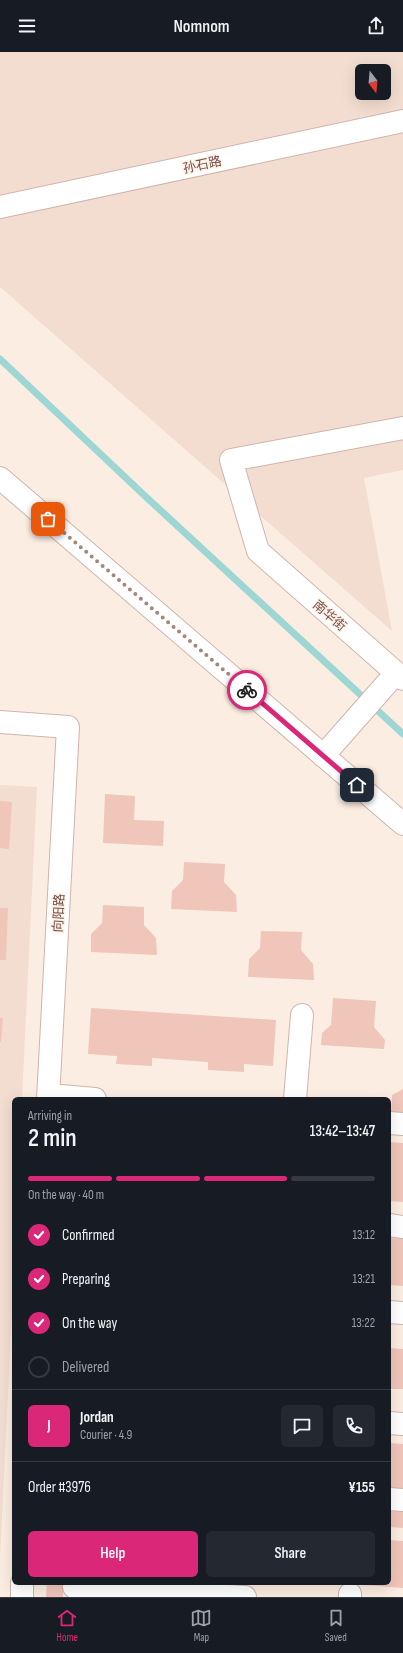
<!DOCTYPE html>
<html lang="en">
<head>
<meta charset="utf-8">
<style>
	:root { --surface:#171b24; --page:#242831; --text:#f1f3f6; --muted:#9ea1a6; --line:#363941; --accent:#db2777 }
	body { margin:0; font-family:"Sofia Sans Condensed","Noto Sans SC",sans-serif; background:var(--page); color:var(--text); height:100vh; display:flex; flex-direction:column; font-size:15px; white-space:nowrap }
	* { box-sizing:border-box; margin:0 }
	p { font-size:13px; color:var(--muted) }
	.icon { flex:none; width:22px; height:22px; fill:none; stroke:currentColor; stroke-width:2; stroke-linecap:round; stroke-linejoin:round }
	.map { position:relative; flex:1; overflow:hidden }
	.drawer { position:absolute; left:12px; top:1045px; width:379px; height:488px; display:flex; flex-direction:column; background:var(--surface); border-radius:6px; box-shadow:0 4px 16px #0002 }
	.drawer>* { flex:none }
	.needle { width:26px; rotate:164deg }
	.controls { position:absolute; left:355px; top:12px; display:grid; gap:8px }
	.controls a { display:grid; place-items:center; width:36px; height:36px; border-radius:6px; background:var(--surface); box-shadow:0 4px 16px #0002; font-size:20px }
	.pin { position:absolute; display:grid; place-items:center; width:34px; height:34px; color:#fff; margin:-17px; border-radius:8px; box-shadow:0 2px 6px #0006 }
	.courier { position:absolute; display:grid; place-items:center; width:40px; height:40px; margin:-20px; border:3px solid #db2777; border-radius:50%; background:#fff; color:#222; box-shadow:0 1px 5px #0007 }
	.head em { font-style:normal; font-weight:600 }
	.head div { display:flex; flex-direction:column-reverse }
	.head { display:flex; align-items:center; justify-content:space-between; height:68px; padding:0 16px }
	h1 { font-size:26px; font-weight:600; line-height:30px }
	.bar { display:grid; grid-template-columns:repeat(4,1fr); gap:6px 4px; align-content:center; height:48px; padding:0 16px }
	.bar i { height:5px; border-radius:3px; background:var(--line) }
	.bar .selected { background:var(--accent) }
	.bar p { grid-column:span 4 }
	.line { display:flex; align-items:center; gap:10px; padding:0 16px; border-top:1px solid var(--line) }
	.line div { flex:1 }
	.round { display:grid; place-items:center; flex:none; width:42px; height:42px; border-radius:6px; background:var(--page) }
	ol { padding:0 16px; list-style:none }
	li { display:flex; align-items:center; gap:12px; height:44px }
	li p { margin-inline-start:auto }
	li .icon { padding:4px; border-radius:50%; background:var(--accent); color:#fff; stroke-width:4 }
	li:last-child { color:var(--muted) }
	li i { width:22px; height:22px; border:2px solid var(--line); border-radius:50% }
	.button { display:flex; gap:8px; margin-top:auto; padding:8px 16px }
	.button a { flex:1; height:46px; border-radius:6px; background:var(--accent); color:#fff; font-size:16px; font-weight:600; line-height:46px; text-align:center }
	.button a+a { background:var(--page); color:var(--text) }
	header { display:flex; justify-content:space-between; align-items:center; height:52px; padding:0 16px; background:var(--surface); font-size:18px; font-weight:600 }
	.menu { display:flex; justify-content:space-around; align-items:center; height:56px; border-top:1px solid var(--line); background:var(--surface); font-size:11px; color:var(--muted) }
	.menu a { display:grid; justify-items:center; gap:2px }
	.menu .selected { color:var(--accent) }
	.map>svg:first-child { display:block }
</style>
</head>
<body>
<header><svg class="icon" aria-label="menu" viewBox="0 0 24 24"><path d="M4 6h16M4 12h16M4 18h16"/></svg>Nomnom<svg class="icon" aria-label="share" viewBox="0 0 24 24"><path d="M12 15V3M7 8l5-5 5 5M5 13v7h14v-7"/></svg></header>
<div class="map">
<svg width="403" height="1545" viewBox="0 0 403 1545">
	<rect width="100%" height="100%" fill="#fcede2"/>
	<path fill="#f3ddd1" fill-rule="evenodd" d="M0,0H403V418L364,426L392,579L0,235ZM362,19H384V41H362Z
		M0,733L37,735L22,1047H14V1218L0,1506Z"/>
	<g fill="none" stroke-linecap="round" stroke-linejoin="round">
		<path stroke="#9ed6d4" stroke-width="7" d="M0,307L145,444L403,682"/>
	</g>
	<path fill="#f0c5ba" d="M105,742L135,744L134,768L164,769L163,794L103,791Z
		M0,749L12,750L9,797L0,796Z
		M184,810L225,812L224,830L236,843L237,860L171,857L172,839L183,828Z
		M103,853L144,855V873L156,886L157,903L91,900V882L102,871Z
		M0,856H8L6,908H0Z
		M261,879L302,880L301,898L313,912L314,928L248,925L249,907L260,896Z
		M333,946L376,949L374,975L385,988L384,997L321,993L322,981L331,973Z
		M91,956L276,968L273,1014L244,1012V1020L208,1018V1010L152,1006V1014L116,1012L117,1004L88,1002Z
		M0,966H3L1,990H0Z
		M403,1037V1061H391L392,1043Z
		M389,1090L403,1091V1150L389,1149Z
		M389,1186L403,1187V1234L389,1233Z
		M389,1296L403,1297V1337H389Z
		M389,1391L403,1392V1437L389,1436Z
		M389,1459L403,1460V1476L389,1475Z
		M389,1488L403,1489V1536L364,1533L365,1531H389Z
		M47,1531H64L63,1545H46Z"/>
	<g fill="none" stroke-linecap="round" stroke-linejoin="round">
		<g stroke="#cfb5ac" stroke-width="24">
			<path id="minor" d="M0,155L403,69
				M403,376L231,408L258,499L403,627
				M0,426L403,772
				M0,670L68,675L48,1047
				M323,704L396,621
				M49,1043L95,1047
				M295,1047L302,963
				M389,1071L403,1072
				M389,1173L403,1175
				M389,1260L403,1261
				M389,1371L403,1372
				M389,1447L403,1448
				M74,1535L245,1545
				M22,1545V1531
				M350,1545V1542"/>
		</g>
		<use href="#minor" stroke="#fff" stroke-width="22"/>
	</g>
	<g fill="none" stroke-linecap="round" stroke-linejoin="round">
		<path stroke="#a3877f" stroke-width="4" stroke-dasharray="0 7.2" d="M48,467L247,638"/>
		<path stroke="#db2777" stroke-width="5" d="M247,638L357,733"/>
	</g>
	<g text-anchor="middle" stroke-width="3" stroke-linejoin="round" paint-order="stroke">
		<g font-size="13" fill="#735049" stroke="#fff1e8">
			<text transform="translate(202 112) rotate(-12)" y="5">孙石路</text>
			<text transform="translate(330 563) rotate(41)" y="5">南华街</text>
			<text transform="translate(58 861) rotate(-87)" y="5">向阳路</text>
		</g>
	</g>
</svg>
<div class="controls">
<a><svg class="needle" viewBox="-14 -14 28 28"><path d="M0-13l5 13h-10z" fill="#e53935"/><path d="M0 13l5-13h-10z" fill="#9ea1a6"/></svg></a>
</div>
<div class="pin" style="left:48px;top:467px;background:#ea580c"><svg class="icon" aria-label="bag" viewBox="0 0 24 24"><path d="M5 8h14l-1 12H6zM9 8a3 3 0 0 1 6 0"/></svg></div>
<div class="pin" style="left:357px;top:733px;background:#1f2937"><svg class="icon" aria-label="home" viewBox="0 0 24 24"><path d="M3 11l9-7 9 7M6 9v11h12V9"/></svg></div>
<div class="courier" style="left:247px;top:638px"><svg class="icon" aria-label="bike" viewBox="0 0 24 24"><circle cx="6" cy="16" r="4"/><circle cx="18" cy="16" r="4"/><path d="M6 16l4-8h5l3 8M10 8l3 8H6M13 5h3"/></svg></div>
<section class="drawer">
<div class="head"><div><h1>2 min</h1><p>Arriving in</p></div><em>13:42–13:47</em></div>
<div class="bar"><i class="selected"></i><i class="selected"></i><i class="selected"></i><i></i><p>On the way · 40 m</p></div>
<ol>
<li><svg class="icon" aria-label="check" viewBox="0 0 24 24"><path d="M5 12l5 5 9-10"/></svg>Confirmed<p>13:12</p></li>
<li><svg class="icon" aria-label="check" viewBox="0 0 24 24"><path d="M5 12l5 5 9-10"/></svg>Preparing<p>13:21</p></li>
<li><svg class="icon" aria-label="check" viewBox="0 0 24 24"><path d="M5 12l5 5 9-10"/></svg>On the way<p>13:22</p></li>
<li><i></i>Delivered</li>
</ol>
<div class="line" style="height:72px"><b class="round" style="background:var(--accent);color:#fff">J</b><div><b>Jordan</b><p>Courier · 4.9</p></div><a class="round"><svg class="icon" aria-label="chat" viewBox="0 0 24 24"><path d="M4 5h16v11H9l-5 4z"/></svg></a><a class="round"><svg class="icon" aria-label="phone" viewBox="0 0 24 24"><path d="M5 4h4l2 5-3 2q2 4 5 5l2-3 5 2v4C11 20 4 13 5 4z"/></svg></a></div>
<div class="line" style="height:52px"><div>Order #3976</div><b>¥155</b></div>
<div class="button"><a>Help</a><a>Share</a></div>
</section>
</div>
<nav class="menu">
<a class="selected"><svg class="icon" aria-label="home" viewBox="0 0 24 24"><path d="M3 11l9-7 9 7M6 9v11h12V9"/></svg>Home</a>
<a><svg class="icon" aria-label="map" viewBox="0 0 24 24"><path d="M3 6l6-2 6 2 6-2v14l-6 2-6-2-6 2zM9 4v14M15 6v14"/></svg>Map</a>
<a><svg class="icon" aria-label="saved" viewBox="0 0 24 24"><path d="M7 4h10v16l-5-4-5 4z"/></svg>Saved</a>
</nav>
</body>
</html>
